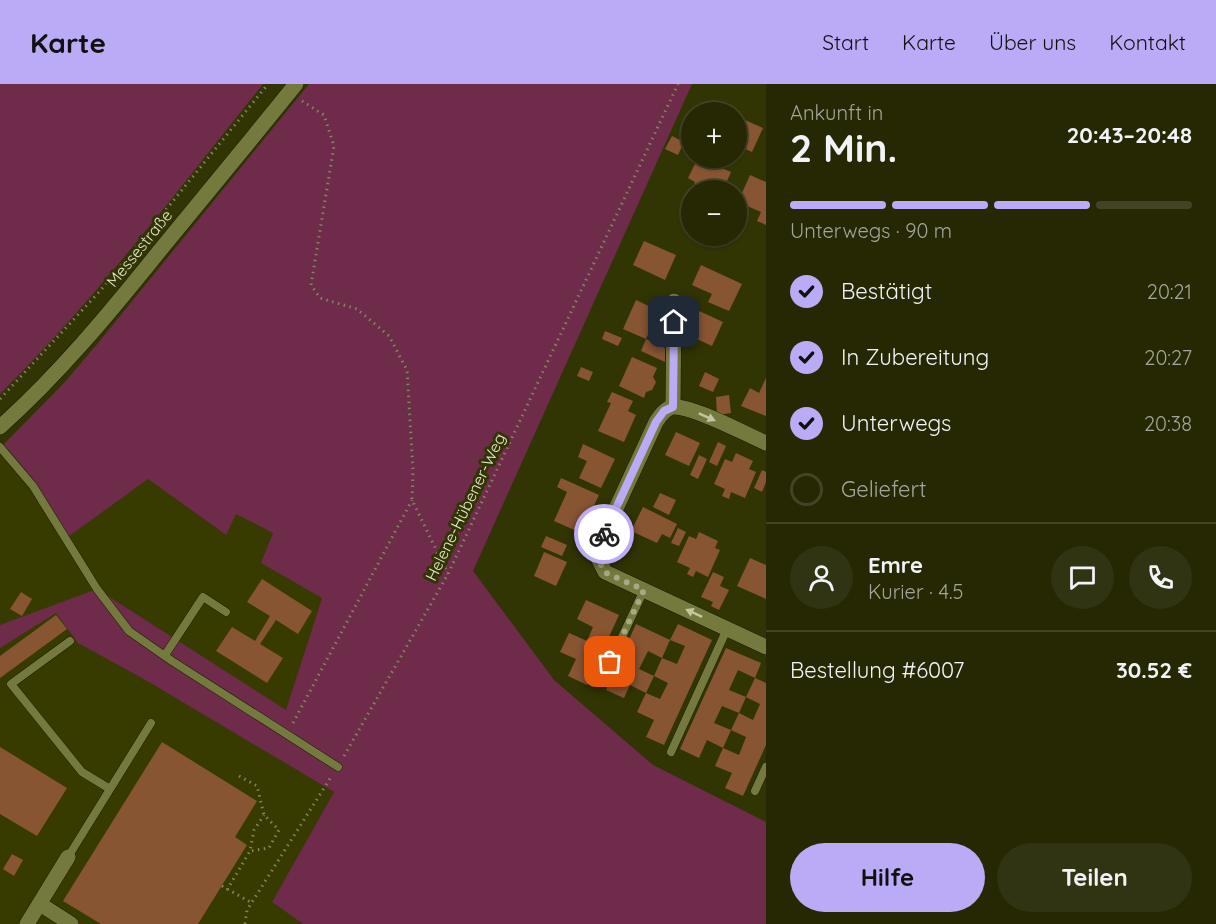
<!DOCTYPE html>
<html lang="de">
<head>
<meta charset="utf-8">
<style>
	:root { --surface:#252803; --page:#313412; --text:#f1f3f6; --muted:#a3a69a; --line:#424425; --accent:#bbaaf6 }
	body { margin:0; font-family:Quicksand,sans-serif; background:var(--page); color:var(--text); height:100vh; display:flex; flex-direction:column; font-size:22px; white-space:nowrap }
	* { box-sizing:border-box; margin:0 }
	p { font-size:20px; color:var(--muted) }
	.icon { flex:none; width:33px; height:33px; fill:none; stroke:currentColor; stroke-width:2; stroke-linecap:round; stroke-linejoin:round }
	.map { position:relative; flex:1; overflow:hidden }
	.sheet { display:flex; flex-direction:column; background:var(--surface); width:450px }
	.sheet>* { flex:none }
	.tools { position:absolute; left:681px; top:18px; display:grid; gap:12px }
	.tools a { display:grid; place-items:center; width:66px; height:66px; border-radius:50%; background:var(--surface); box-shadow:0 2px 4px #0004,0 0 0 2px var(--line); font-size:30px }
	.pin { position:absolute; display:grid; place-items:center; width:51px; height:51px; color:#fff; margin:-26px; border-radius:12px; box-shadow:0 3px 9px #0006 }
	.courier { position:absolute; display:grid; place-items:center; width:60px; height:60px; margin:-30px; border:4px solid #bbaaf6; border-radius:50%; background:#fff; color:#222; box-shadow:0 2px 8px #0007 }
	.overview em { font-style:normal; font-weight:700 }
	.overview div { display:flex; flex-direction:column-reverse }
	.overview { display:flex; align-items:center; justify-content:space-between; height:102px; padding:0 24px }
	h1 { font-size:39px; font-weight:700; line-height:45px }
	.bar { display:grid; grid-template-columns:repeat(4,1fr); gap:9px 6px; align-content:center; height:72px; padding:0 24px }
	.bar i { height:8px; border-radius:4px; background:var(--line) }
	.bar .selected { background:var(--accent) }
	.bar p { grid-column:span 4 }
	.line { display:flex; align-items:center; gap:15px; padding:0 24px; border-top:2px solid var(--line) }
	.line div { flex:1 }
	.round { display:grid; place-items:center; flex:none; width:63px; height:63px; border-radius:32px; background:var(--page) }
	ol { padding:0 24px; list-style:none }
	li { display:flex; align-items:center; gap:18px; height:66px }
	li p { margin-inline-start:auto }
	li .icon { padding:6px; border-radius:50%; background:var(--accent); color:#111; stroke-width:4 }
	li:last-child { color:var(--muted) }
	li i { width:33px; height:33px; border:3px solid var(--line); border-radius:50% }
	.action { display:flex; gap:12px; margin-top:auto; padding:12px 24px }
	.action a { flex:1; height:69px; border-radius:36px; background:var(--accent); color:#111; font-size:24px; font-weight:700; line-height:69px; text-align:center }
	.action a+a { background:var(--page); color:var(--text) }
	header { display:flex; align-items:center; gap:36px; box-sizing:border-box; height:84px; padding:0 30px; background:var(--accent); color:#111 }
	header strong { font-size:28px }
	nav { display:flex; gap:33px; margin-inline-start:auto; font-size:21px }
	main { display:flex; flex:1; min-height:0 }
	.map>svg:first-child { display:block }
</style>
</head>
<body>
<header>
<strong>Karte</strong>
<nav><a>Start</a><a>Karte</a><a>Über uns</a><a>Kontakt</a></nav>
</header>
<main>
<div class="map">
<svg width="766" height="840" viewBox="0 0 766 840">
	<rect width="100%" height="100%" fill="#313504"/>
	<path fill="#373b00" d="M0,364L148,395L225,451L236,429L273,449L262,479L322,514L286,627L98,506L142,594L334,708L272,818L303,840H0Z"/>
	<path fill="#6e2c4a" d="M0,0H263C179,105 96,215 0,310Z
		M309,0H692L473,487L554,596L653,681L766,738V840H303L272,818L334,708L142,594L78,559L56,529L0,564V541L97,505L286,626L322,514L261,479L273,449L236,430L226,451L148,395L65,455L33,402L0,364L64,299L98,259Z"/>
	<path fill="#853" d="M736,32L763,44L752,68L736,61Z
		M672,52L684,58L678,71L665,65Z
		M698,74L731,88L723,106H692V115L688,114L695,98L688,94Z
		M750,91L766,98V141L757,137L761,128L738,118Z
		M644,157L676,171L665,196L633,181Z
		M701,181L742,200L729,227L708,218L712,210L692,201Z
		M636,216L659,227L646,255L623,245Z
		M697,226L723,238L712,262L686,250Z
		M605,247L622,254L618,262L602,255Z
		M646,255L665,264V278L641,267Z
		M632,273L657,284L653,293L656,298L652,306L646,308L644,314L619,302Z
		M581,283L593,288L589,297L577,292Z
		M705,288L719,295L713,308L699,302Z
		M766,294V332L741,322L750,304L759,309Z
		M612,308L633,317L628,327L636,331L624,358L598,347L611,319L607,318Z
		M729,311L731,329L717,331L716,313Z
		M676,348L700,359L689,382L665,371Z
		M718,358L726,362L717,382L709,378Z
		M583,360L615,375L601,404L579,394L587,377L578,373Z
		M736,369L753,377L749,385L756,388L745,414L731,408L729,415L722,412L725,405L714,400L725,375L732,378Z
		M699,371L707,375L698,395L690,391Z
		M762,386L766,388V398L762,408L754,404Z
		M561,394L599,411L581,449L554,437L567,408L557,403Z
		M660,409L676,416L669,431L653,423Z
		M643,423L677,440L670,454L662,450L657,459L631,447Z
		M678,444L686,448L679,462L671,459Z
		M699,448L718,457L715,464L720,466L708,493L696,487L693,493L687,490L690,484L677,478L689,452L696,455Z
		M546,452L567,461L562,472L541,463Z
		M544,468L567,478L556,502L534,492Z
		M750,474L766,481V515L737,502Z
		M713,488L724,493L720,502L729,506L719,526L711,522L713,518L701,513Z
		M262,495L312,527L298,550L276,536L260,560L283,574L267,599L216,567L232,543L255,557L270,532L247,518Z
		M21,508L32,515L22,532L10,525Z
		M586,516L619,531L587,601L568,592L576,575L560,568L569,549L587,557L593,543L577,535Z
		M56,531L67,545L0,594V572Z
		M636,540L670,556L662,574L677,580L685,562L670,556L678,540L712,556L664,661L646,653L654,636L637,628L646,609L660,615L668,599L654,592L662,574L648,567L639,585L654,592L646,609L630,601L624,614L606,606Z
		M726,564L761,579L755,594L738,586L729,606L746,613L739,629L722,622L714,639L731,646L723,664L707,656L699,674L680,665Z
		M755,594L766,599V661L743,712L725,704L732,689L715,682L723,664L739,671L746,653L731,646L739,629L753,636L760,620L746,613Z
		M162,658L257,717L235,753L247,761L198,840H101L63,817Z
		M0,663L67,704L37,752L0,730Z
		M12,770L23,776L14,792L3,785Z"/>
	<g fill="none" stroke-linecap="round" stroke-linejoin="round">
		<g stroke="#191c00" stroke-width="9">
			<path id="lane" d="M0,363L33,402L97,505L129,547L172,577L338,683
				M70,557L11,600L82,688L110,705
				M165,571L203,513L226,528
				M602,596L644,506
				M671,668L727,545
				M755,707L766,683
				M68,773L151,639"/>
		</g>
		<g stroke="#191c00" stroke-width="16">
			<path id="street" d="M673,323L674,217
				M766,359C747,351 692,321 673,323C665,324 660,332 656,338L601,457L598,474L605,488L766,563
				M40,820L71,840
				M27,840L68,773"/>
		</g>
		<g stroke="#191c00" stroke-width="16">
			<path id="secondary" d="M0,343C58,291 108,231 157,170C203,114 250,57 296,0"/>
		</g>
		<path stroke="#81855c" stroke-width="3" stroke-dasharray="1.5 4.5" stroke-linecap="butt" d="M302,17L324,31L334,62L311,201L320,214L357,225L389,252L407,286L413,387L412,416L448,490
			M0,315L100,207L268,0
			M293,639L412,416
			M344,672L448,490L678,0
			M239,692L257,702L264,731L279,746L269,764L250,767
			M222,802L252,819
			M227,806L250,767L254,746L264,731
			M245,840L247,826L331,693"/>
		<use href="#lane" stroke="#747a3d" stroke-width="8"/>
		<use href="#street" stroke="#747a3d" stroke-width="15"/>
		<use href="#secondary" stroke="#747a3d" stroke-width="15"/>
	</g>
	<defs><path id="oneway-solid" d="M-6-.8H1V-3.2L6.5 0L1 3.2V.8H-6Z" transform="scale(1.5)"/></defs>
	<g fill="#c2c79f">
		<use href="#oneway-solid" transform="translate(707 333) rotate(24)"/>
		<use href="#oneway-solid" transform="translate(694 529) rotate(-155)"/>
	</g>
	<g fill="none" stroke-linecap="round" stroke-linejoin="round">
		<path stroke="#a5a984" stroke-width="6" stroke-dasharray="0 10.8" d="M604,450L598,474L604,488L644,506L610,578"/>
		<path stroke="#bbaaf6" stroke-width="8" d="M604,450L656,338L664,327L673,323L674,238"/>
	</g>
	<g text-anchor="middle" stroke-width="6" stroke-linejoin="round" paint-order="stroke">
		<g font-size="16" fill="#e4e8c9" stroke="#313504">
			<text transform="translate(139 164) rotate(-51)" y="6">Messestraße</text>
			<text transform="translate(465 423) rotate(-64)" y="6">Helene-Hübener-Weg</text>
		</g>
	</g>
</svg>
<div class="tools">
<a>+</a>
<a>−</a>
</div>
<div class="pin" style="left:610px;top:578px;background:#ea580c"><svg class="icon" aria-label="bag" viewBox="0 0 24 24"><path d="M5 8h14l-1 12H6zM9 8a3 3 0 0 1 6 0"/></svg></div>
<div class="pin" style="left:674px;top:238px;background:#1f2937"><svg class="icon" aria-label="home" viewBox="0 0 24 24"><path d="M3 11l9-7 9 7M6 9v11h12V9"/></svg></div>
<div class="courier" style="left:604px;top:450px"><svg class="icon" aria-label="bike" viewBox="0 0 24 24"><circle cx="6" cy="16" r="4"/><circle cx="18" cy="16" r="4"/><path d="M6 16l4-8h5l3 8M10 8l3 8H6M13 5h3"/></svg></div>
</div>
<section class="sheet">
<div class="overview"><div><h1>2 Min.</h1><p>Ankunft in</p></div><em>20:43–20:48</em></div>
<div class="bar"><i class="selected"></i><i class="selected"></i><i class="selected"></i><i></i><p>Unterwegs · 90 m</p></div>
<ol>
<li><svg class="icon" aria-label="check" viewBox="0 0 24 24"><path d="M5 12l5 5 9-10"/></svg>Bestätigt<p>20:21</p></li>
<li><svg class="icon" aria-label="check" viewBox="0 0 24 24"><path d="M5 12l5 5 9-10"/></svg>In Zubereitung<p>20:27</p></li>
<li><svg class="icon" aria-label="check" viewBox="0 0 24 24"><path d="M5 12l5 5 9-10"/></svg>Unterwegs<p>20:38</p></li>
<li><i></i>Geliefert</li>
</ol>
<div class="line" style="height:108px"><a class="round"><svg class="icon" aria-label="person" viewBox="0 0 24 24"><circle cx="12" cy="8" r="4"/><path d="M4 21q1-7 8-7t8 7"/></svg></a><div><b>Emre</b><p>Kurier · 4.5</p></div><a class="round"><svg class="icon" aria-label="chat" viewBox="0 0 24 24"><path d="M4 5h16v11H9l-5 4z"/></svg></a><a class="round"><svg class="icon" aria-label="phone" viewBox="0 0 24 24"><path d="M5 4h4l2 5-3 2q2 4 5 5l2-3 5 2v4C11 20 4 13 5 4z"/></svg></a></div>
<div class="line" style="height:78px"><div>Bestellung #6007</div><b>30.52 €</b></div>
<div class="action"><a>Hilfe</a><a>Teilen</a></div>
</section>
</main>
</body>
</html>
